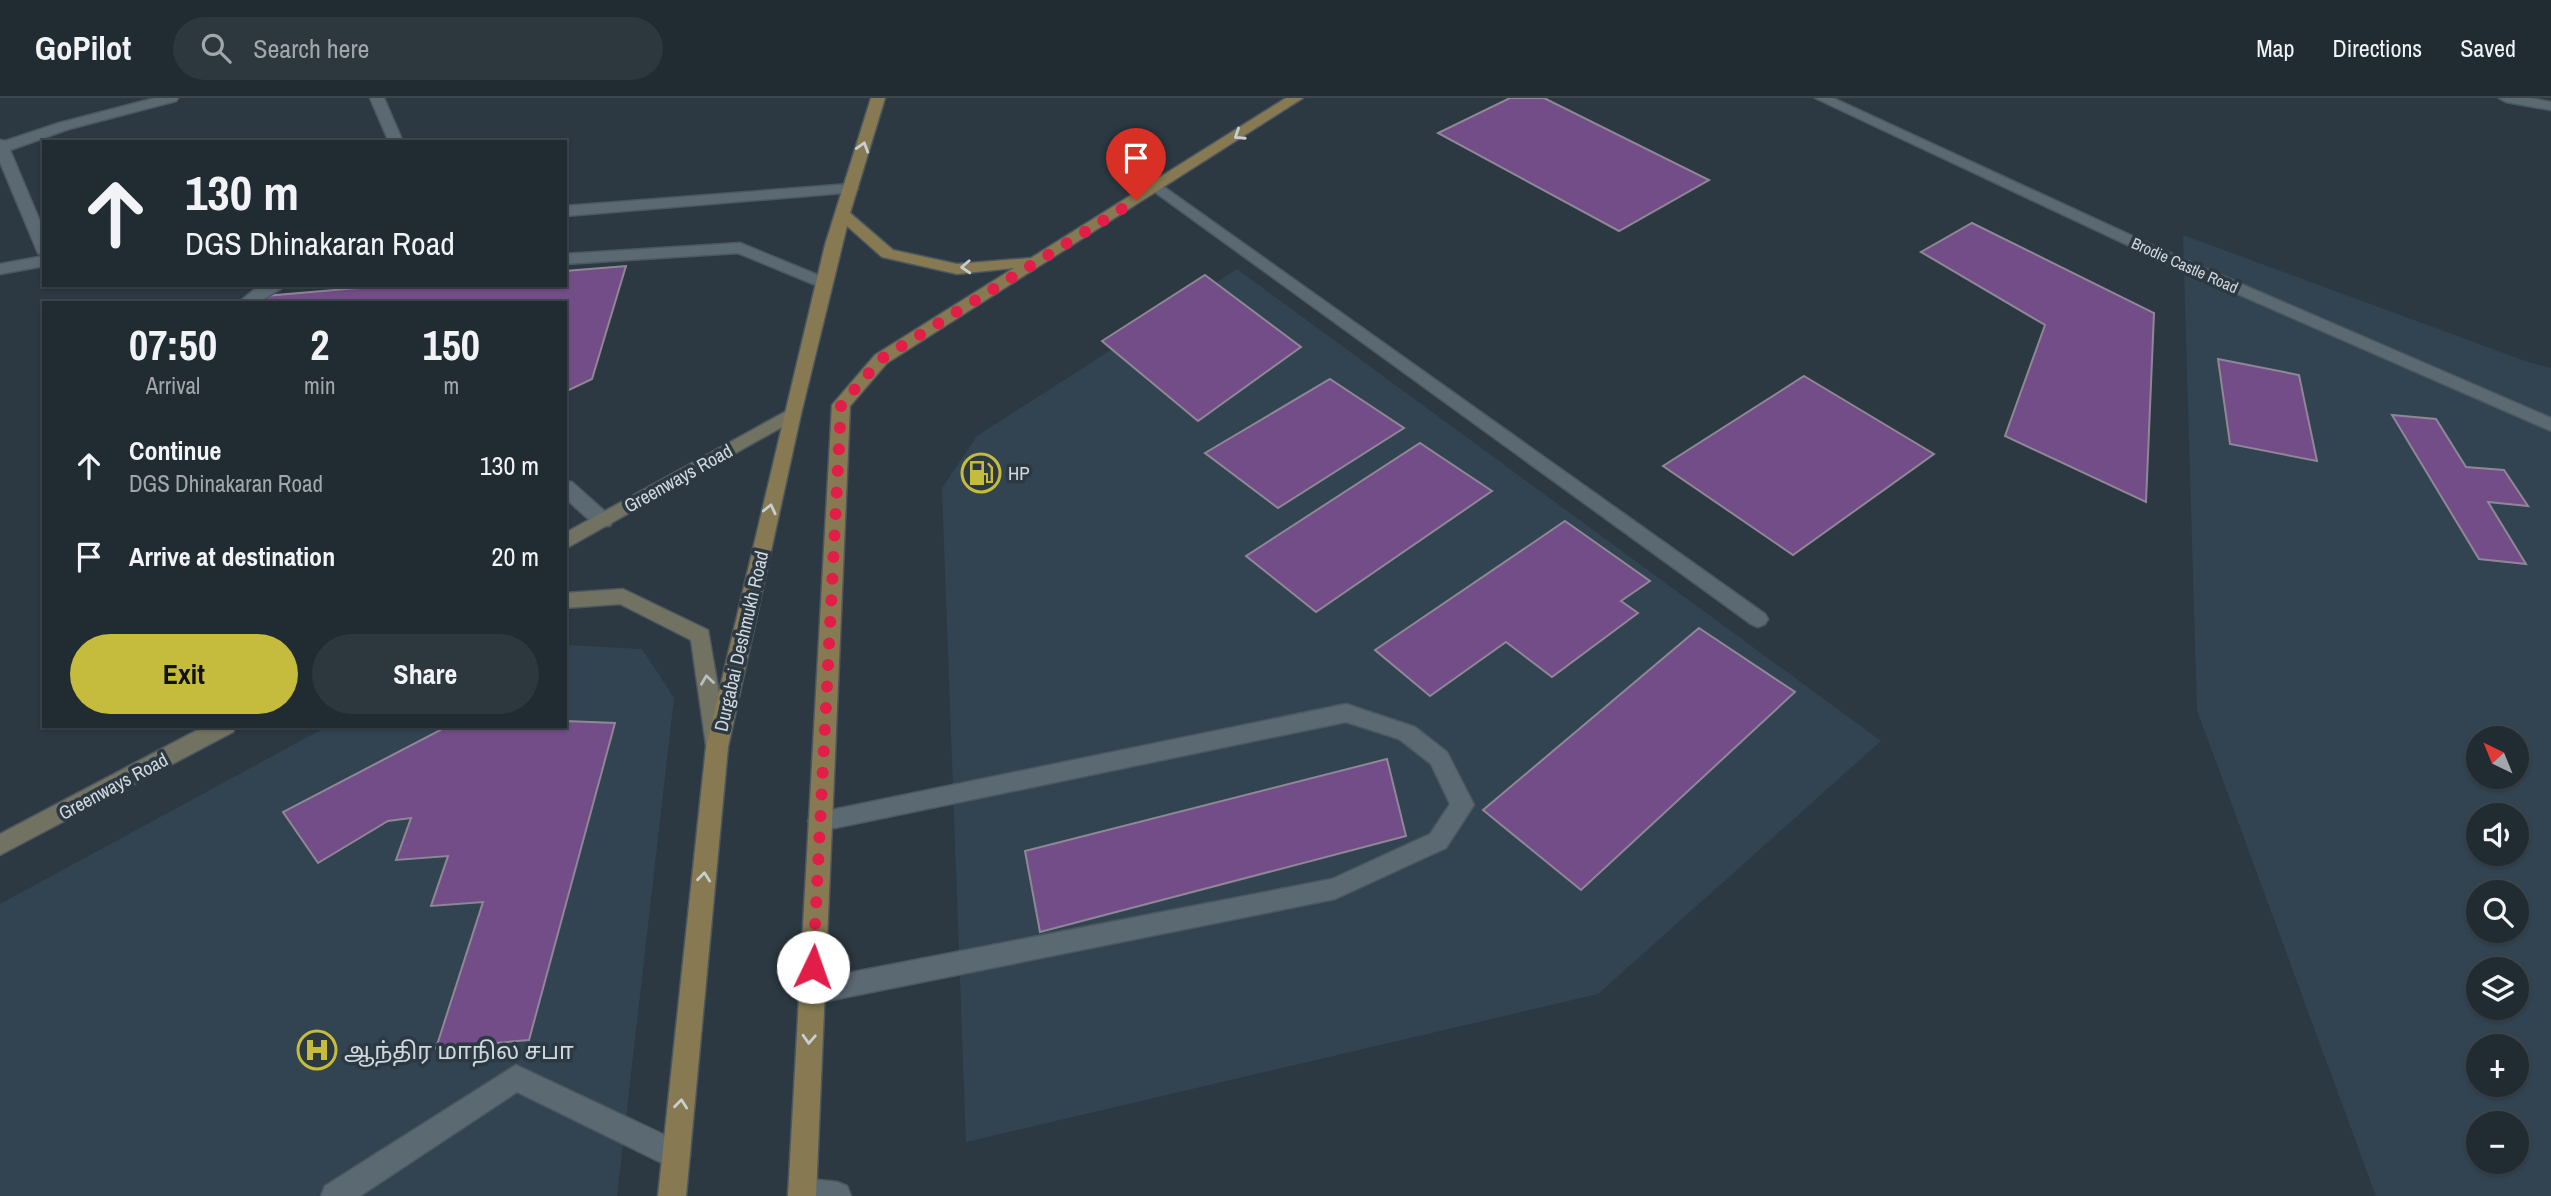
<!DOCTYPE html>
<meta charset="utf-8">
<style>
body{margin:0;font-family:"Archivo Narrow","Noto Sans Tamil",sans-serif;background:#2d373e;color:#f1f3f6;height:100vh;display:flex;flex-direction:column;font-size:26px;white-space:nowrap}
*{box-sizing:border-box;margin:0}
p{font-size:23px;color:#a2a7ac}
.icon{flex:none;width:38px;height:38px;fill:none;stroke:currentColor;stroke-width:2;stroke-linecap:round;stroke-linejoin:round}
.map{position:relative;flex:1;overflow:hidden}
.sheet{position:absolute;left:42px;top:203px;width:525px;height:427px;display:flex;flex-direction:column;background:#212b32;border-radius:0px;box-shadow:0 2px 5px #0004,0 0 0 2px #3e474d}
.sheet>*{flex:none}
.hud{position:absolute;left:42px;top:42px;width:525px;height:147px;border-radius:0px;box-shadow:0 2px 5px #0004,0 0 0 2px #3e474d;background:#212b32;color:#f1f3f6;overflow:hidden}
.needle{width:46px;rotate:317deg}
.controls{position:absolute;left:2466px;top:628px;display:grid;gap:14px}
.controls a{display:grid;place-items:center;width:63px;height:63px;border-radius:50%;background:#212b32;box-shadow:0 2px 5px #0004,0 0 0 2px #3e474d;font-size:35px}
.pin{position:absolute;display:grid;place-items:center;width:60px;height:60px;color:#fff;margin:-72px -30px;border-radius:50% 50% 50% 0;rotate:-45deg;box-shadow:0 0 7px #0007}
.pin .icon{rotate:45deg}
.me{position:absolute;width:77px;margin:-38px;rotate:3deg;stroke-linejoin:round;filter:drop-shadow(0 0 5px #0008)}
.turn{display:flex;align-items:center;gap:24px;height:147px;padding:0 28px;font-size:32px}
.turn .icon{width:91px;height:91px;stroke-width:2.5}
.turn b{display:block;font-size:49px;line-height:60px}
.eta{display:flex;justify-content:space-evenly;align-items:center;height:119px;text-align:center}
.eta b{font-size:42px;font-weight:700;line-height:49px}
.primary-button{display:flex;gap:14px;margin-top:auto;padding:14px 28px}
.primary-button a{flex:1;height:80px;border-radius:42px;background:#c5bc3d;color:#111;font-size:28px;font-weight:700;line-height:80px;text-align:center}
.primary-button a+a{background:#2d373e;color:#f1f3f6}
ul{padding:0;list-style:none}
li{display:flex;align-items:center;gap:21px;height:91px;padding:0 28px}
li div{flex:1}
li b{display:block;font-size:26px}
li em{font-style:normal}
header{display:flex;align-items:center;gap:42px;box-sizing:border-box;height:98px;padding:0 35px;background:#212b32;border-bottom:2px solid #3e474d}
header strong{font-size:33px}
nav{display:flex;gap:38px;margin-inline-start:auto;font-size:24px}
.search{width:490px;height:63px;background:#2d373e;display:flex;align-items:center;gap:18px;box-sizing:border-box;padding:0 24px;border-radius:38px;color:#a2a7ac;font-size:26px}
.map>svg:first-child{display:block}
.built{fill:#324452;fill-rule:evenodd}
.building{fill:#724d87;stroke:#908796;stroke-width:2}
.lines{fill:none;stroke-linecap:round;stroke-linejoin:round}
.lane-casing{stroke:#4c575f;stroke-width:3}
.street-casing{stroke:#4c575f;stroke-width:3}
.secondary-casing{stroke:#4c575f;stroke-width:3}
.primary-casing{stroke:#4c575f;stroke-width:3}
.lane{fill:#5b6973;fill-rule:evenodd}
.street{fill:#5b6973;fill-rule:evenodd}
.secondary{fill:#717262;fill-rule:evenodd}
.primary{fill:#877a52;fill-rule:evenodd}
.oneway{stroke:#c9cfd0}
.oneway2{stroke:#b8bebf}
.route{stroke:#e11d48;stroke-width:12;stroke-dasharray:0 21.6}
.labels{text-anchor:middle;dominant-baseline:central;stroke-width:7;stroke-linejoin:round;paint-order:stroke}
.far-street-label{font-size:16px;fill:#d0d8de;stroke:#2c3942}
.poi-label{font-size:19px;fill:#d0d8de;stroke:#2c3942;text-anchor:start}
.street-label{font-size:19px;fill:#d0d8de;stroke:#2c3942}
.near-poi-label{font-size:23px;fill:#d0d8de;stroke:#2c3942;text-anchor:start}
</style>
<header>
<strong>GoPilot</strong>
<div class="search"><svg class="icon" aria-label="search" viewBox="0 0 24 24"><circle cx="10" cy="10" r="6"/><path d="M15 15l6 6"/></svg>Search here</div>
<nav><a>Map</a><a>Directions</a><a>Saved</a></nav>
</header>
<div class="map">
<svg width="2551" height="1098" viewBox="0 0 2551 1098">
<rect width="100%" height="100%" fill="#2c3942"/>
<g class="built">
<path d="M2183 137 2528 264 2551 270V1098H2376L2197 612ZM2478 640H2516V679H2478ZM2478 718H2516V756H2478ZM2478 794H2516V833H2478ZM2478 872H2516V910H2478ZM2478 948H2516V987H2478ZM2478 1026H2516V1064H2478Z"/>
<polygon points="1237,171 1881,643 1598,896 966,1044 942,390 977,338"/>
<polygon points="565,547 642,551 674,600 617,1098 0,1098 0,806 328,628 565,628"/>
</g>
<g class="building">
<polygon points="1510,0 1544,0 1709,82 1619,133 1438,35"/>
<polygon points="1972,125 2154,215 2146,404 2005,338 2045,227 1921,154"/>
<polygon points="626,168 592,281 565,294 565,205 261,205 265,198 392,187 565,187 565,173"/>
<polygon points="1205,177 1301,249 1198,323 1102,243"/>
<polygon points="2218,261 2299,277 2317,363 2230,346"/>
<polygon points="1804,278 1934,356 1793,457 1663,368"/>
<polygon points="1330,281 1404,330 1278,410 1205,355"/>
<polygon points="2392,317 2436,321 2466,369 2504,372 2528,408 2488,404 2526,466 2479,461"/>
<polygon points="1420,345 1492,393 1316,514 1246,458"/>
<polygon points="1565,423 1650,483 1621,503 1638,515 1552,579 1506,544 1430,598 1375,552"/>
<polygon points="1699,530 1795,594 1581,792 1483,712"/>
<polygon points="565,623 615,625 529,942 436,950 483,804 431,808 448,758 396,762 411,720 388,723 318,765 283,714 448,628 565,628"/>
<polygon points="1387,661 1406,738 1040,834 1025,753"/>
</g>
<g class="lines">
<defs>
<g id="lane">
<polygon points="1815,0 1833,0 2165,153 2551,320 2551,333 2153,159"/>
<polygon points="802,1080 837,1084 847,1088 851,1098 790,1098 788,1094 792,1084"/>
</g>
<g id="street">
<polygon points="155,0 178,0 176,3 69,31 10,52 44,133 44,157 38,155 0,64 0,42 5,43 59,25"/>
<polygon points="370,0 384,0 403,44 389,44"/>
<polygon points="2499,0 2530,0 2551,4 2551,12 2506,4"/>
<polygon points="1157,84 1765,516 1768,521 1765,526 1758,529 1751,526 1152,92 1149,89 1152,86"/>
<polygon points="850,86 858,91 855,94 565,118 565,108"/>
<polygon points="740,145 830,182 832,185 824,190 818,188 738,155 565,166 565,156"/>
<polygon points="44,158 44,168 0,176 0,166"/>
<polygon points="260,187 287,187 257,205 238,205"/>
<polygon points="565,383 572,384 610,418 613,423 610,428 596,428 565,400"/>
<polygon points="1346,606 1415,629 1447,654 1474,707 1446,750 1335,801 812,906 803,902 799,894 803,886 812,882 1332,781 1430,736 1450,706 1431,666 1399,641 1346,624 820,733 812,730 808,723 812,716"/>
<polygon points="516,967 686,1047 690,1057 686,1067 676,1071 666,1067 517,994 360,1098 321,1098 325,1088"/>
</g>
<g id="secondary">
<polygon points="792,310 798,312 801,316 798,320 565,451 565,435"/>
<polygon points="623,491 708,532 728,647 725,653 717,656 709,653 706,647 691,542 620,506 565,510 565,495"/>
<polygon points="205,628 236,628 233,634 0,757 0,736"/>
</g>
<polygon id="primary" points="871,0 885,0 850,115 893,152 957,166 1031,160 1286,0 1303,0 887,265 850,308 816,1098 788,1098 832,307 875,257 1014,170 957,176 882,159 847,128 801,316 728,649 686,1098 658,1098 706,649 825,147"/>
</defs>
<use href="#lane" class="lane-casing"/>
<use href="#street" class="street-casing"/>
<use href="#secondary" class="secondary-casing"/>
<use href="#primary" class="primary-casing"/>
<use href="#lane" class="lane"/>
<use href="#street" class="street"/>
<use href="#secondary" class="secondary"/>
<use href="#primary" class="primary"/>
</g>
<defs><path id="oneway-chevron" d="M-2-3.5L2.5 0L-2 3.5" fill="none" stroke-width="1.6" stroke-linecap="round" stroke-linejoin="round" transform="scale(1.75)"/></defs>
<g class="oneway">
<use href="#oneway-chevron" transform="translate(1239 37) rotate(147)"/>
<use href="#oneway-chevron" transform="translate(863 49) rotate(-73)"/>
<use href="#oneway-chevron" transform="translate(966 169) rotate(177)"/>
<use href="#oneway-chevron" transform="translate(770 411) rotate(-77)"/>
<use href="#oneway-chevron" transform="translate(704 779) rotate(-84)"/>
<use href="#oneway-chevron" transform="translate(809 941) rotate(93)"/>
<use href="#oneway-chevron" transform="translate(681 1006) rotate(-84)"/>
</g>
<use class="oneway2" href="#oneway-chevron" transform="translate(707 582) rotate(-98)"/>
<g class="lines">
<polyline class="route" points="813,869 841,307 881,261 1136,102"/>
</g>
<defs>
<symbol id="fuel-ring" viewBox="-11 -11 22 22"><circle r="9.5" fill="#2c3942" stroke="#c5bc3d" stroke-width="1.5"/><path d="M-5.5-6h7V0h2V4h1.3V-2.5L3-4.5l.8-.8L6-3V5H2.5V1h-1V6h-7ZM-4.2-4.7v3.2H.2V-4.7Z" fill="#c5bc3d"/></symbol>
<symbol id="hospital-ring" viewBox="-11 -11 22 22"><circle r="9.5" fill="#2c3942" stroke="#c5bc3d" stroke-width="1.5"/><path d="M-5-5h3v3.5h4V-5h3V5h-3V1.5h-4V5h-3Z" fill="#c5bc3d"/></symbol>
</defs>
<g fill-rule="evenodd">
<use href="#fuel-ring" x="959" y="353" width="44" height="44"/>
<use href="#hospital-ring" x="295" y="930" width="44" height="44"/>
</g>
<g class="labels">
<g class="far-street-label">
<text transform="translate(2185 167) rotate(24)">Brodie Castle Road</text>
</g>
<g class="poi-label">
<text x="1008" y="375">HP</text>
</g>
<g class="street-label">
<text transform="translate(678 380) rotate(-29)">Greenways Road</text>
<text transform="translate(741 543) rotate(-77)">Durgabai Deshmukh Road</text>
<text transform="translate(113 688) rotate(-28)">Greenways Road</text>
</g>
<g class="near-poi-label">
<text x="344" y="952">ஆந்திர மாநில சபா</text>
</g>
</g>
</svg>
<div class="controls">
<a><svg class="needle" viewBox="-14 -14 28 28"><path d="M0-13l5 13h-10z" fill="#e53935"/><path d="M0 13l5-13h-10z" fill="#a2a7ac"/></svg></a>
<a><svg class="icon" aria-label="sound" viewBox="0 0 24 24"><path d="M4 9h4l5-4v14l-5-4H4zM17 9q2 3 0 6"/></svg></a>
<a><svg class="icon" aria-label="search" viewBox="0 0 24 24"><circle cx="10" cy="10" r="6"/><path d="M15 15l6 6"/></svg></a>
<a><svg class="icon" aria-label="layers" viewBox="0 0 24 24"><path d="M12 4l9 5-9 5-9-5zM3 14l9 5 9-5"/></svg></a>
<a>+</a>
<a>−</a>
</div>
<div class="pin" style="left:1136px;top:102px;background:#d93025"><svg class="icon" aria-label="arrive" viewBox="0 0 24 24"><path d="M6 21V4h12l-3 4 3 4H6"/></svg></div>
<svg class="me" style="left:813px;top:869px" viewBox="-20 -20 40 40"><circle r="19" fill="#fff"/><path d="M0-13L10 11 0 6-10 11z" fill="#e11d48"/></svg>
<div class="hud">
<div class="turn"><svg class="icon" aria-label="ahead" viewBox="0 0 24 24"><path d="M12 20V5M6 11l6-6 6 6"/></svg><div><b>130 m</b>DGS Dhinakaran Road</div></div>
</div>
<section class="sheet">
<div class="eta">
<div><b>07:50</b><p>Arrival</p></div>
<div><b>2</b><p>min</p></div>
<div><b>150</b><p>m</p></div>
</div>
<ul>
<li><svg class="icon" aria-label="ahead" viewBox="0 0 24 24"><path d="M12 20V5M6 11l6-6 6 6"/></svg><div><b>Continue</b><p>DGS Dhinakaran Road</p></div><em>130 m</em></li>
<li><svg class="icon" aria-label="arrive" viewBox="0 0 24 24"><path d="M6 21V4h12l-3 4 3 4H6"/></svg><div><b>Arrive at destination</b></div><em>20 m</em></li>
</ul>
<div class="primary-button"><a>Exit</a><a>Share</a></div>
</section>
</div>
